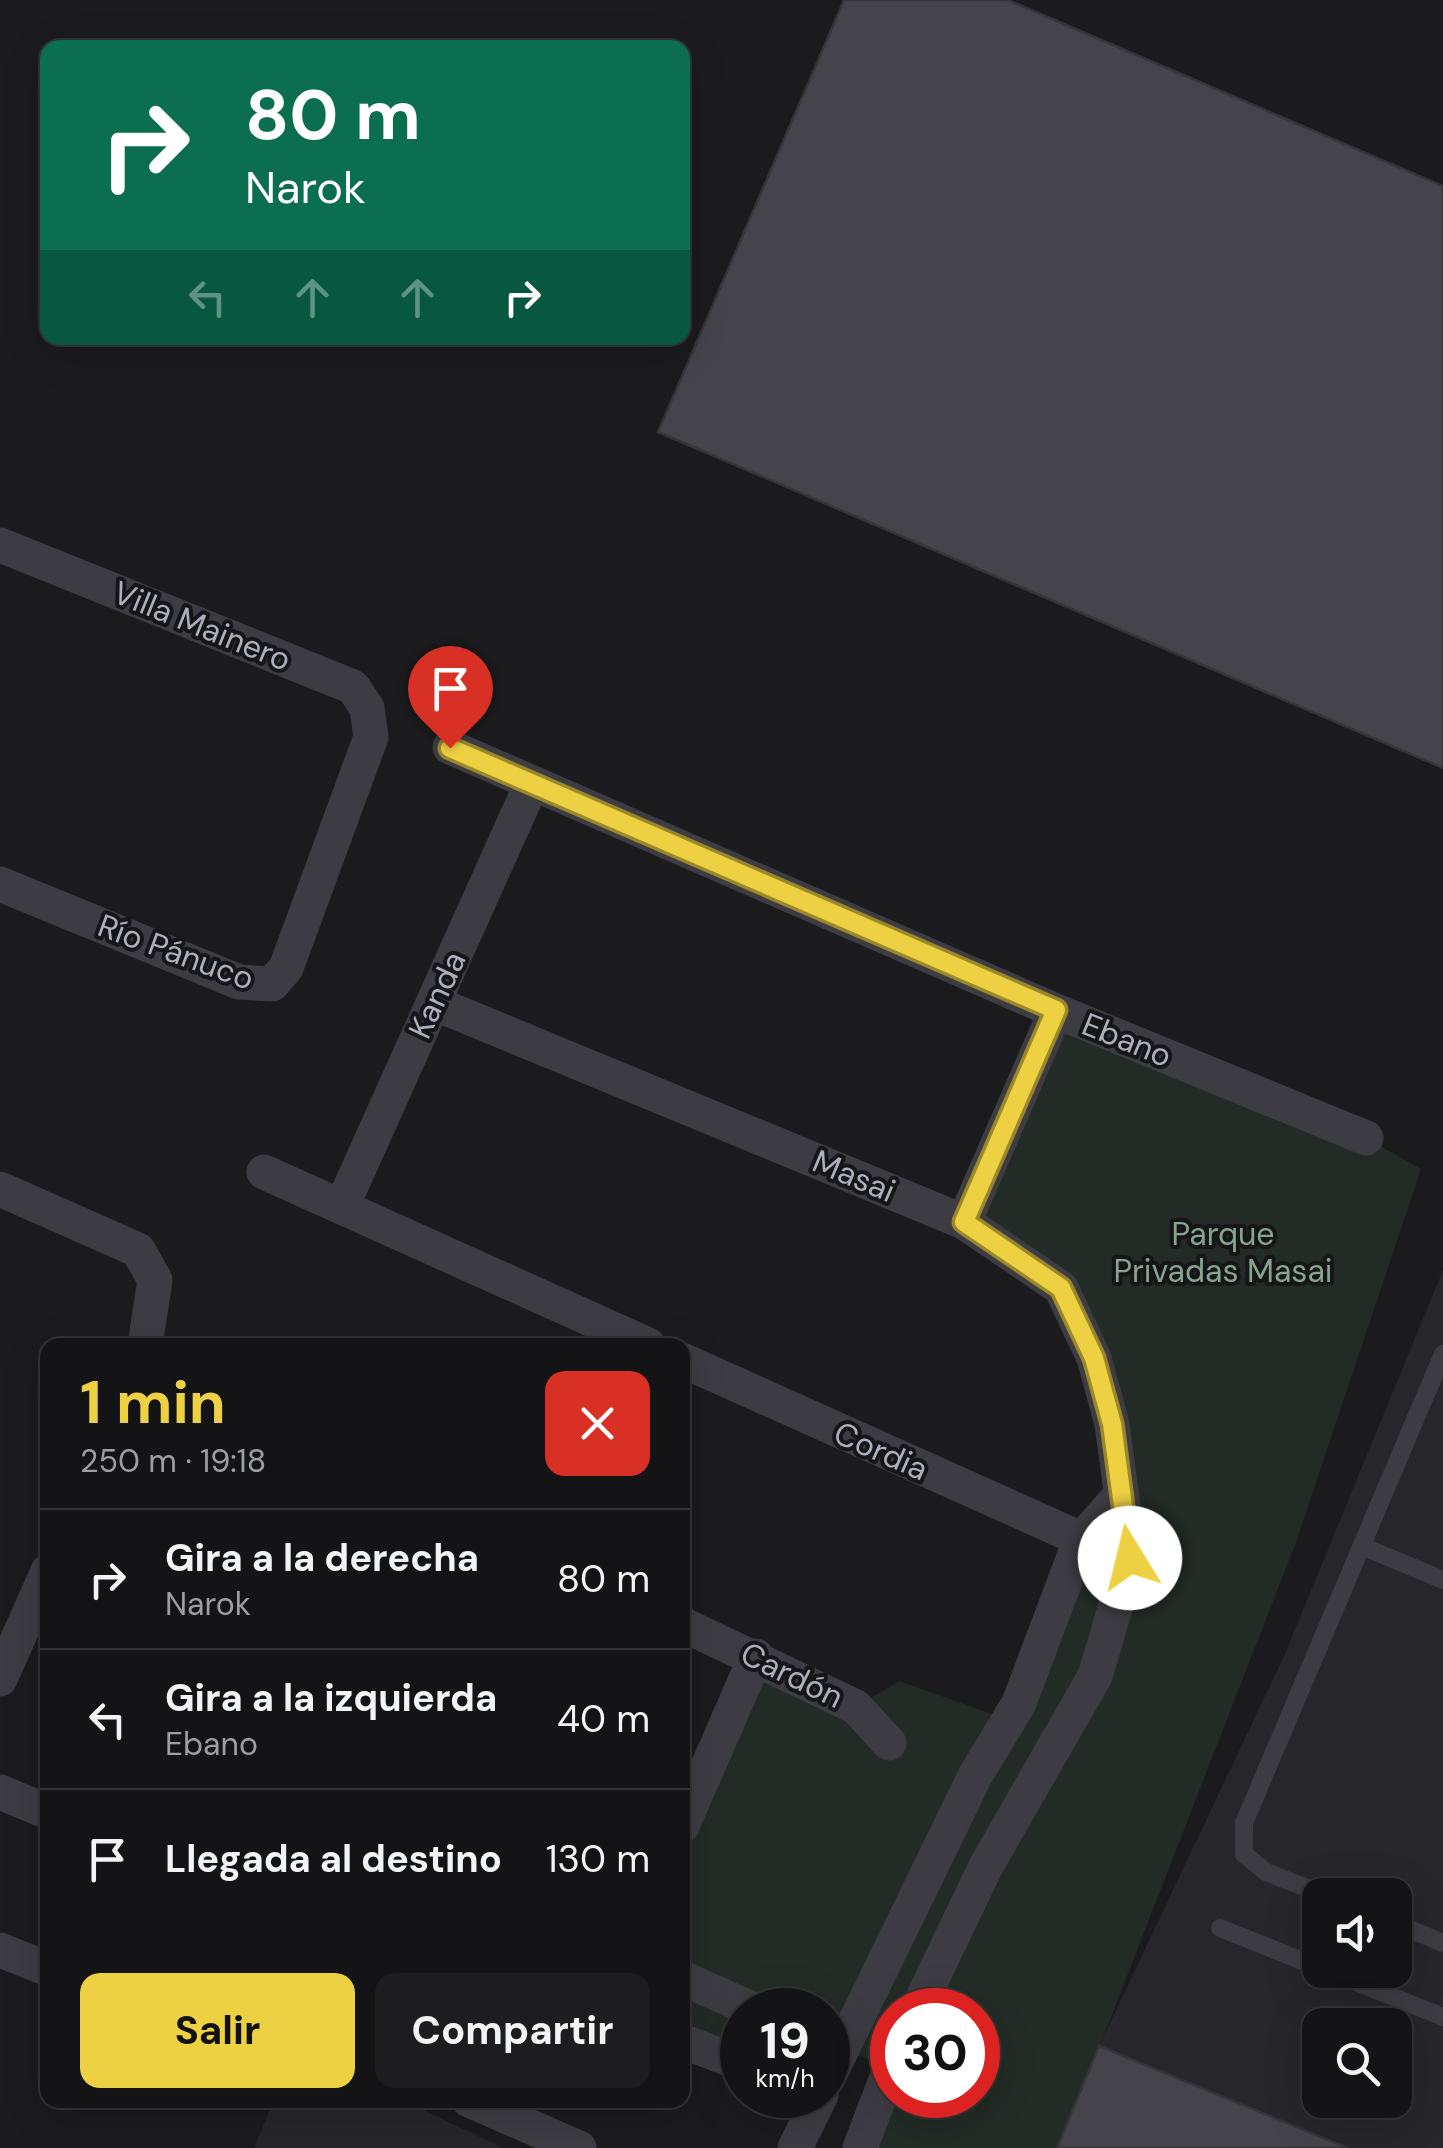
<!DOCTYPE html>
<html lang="es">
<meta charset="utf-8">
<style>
body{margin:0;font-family:"DM Sans",sans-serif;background:#1d1d1f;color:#f1f3f6;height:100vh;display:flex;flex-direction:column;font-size:38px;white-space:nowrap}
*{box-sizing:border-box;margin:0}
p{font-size:32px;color:#9d9ea1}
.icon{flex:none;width:55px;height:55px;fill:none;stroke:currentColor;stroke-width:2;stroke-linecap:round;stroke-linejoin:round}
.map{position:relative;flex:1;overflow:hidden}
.details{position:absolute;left:40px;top:1338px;width:650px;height:770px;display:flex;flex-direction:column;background:#141416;border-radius:20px;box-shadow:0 10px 40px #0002,0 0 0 2px #333335}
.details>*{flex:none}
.guide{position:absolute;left:40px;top:40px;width:650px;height:305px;border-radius:20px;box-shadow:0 10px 40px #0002,0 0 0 2px #333335;background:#0b6e4f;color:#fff;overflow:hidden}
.controls{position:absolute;left:1302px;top:1878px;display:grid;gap:20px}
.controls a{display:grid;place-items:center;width:110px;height:110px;border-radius:20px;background:#141416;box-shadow:0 10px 40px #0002,0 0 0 2px #333335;font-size:50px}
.speed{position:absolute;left:720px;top:1988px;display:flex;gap:20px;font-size:50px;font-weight:700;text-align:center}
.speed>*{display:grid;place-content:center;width:130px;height:130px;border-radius:50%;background:#141416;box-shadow:0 10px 40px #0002,0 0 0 2px #333335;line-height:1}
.speed small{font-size:25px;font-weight:400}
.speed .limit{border:15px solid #d22;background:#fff;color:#111}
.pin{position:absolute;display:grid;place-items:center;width:85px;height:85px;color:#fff;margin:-102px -42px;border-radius:50% 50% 50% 0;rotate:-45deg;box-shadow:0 0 10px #0007}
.pin .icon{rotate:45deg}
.me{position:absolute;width:110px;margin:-55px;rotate:351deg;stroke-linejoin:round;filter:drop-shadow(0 0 8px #0008)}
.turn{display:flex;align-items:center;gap:35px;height:210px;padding:0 40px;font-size:45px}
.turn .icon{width:130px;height:130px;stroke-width:2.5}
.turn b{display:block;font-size:70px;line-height:85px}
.lanes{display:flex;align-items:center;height:95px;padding:0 40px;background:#0003;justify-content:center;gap:50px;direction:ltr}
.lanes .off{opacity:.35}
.round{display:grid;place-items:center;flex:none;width:105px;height:105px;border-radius:20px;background:#1d1d1f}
.head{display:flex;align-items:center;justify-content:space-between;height:170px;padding:0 40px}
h1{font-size:60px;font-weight:700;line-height:75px;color:#edd142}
.button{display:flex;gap:20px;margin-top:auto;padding:20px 40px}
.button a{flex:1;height:115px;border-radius:20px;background:#edd142;color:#111;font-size:40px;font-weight:700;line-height:115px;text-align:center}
.button a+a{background:#1d1d1f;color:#f1f3f6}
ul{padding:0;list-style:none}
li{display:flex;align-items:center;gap:30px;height:140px;padding:0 40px;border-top:2px solid #333335}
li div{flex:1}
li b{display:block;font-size:38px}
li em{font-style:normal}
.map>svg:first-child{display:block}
.built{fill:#27262a;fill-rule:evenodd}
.green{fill:#222b25;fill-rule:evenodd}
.building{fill:#45444a;stroke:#353539;stroke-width:2.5}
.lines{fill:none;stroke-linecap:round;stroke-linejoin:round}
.lane{stroke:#3c3c42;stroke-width:18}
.street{stroke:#3c3c42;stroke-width:35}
.route-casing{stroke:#9a882b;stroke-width:25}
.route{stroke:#edd142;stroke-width:18}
.labels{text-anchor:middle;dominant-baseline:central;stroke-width:8;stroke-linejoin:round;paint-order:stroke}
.street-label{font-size:32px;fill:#adafbc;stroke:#161518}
.park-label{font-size:32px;fill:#85a68d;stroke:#161518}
</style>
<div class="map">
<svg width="1443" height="2148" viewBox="0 0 1443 2148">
<rect width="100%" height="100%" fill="#1b1a1d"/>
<g class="built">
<path d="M1443 1270V2148H1059L1099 2046 1284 1656ZM1320 1895H1395V1970H1320ZM1320 2025H1395V2100H1320Z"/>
<polygon points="274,2100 402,2100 503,2148 254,2148"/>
</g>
<path class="green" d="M1056 1011 1366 1138 1421 1169 1295 1545 1060 2148H860L890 2068 840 2048 828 2078V2010H742V2064L683 2041V1826L756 1656 856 1707 899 1681 1009 1720 1120 1496 1061 1288 964 1222ZM892 2010H978V2095H892Z"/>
<g class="building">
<polygon points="844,0 1008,0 1443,186 1443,768 658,432"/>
<polygon points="1099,2046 1348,2148 1057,2148"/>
</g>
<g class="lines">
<g class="lane">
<polyline points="1364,1547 1443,1580"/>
<polyline points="1325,1895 1266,1872 1244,1854 1244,1823 1443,1354"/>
<polyline points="1395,1923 1443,1943"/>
<polyline points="1220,1928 1320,1968"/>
<polyline points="1326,1970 1443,2017"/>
</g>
<g class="street">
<polyline points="0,545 353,687 367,708 371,737 286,968 272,984 239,982 0,884"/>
<polyline points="450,747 1056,1011 1366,1138"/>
<polyline points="434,1003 964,1222 1061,1288 1094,1358 1112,1424 1130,1558 1095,1676 986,1866 917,2010"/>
<polyline points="264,1172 648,1345"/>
<polyline points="0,1189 138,1250 155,1280 145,1345"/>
<polyline points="342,1206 532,783"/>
<polyline points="964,1222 1056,1011"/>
<polyline points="682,1360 1101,1548"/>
<polyline points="682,1624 856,1707 889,1743"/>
<polyline points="0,1679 48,1571"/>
<polyline points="0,1792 48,1812"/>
<polyline points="682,1826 756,1656"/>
<polyline points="0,1950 48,1969"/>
<polyline points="682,1978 754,2010"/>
<polyline points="682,2041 742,2064"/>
<polyline points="828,2078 975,1776 1019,1703 1080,1541 1120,1496"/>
<polyline points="469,2100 579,2148"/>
<polyline points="795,2148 821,2095"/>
<polyline points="860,2148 892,2064"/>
</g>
</g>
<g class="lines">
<defs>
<polyline id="route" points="450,748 1056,1010 964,1222 1061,1288 1094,1358 1112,1424 1130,1558"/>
</defs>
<use href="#route" class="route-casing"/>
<use href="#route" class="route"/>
</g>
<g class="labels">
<g class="street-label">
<text transform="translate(202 626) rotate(22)">Villa Mainero</text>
<text transform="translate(176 952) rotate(20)">Río Pánuco</text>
<text transform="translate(437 995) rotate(-65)">Kanda</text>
<text transform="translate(1127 1040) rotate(22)">Ebano</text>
<text transform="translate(854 1176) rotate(23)">Masai</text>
<text transform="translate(881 1451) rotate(24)">Cordia</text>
<text transform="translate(792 1675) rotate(26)">Cardón</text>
</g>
<g class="park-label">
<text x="1223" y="1234">Parque<tspan x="1223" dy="37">Privadas Masai</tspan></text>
</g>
</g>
</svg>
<div class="controls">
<a><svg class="icon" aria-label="sound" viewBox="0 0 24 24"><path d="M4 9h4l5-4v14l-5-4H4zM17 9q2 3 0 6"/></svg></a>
<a><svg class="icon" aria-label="search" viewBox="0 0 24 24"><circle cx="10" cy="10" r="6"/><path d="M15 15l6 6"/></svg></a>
</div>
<div class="speed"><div>19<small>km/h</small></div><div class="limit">30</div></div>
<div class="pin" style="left:450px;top:748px;background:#d93025"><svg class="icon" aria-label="arrive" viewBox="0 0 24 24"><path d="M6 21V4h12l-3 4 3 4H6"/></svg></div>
<svg class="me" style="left:1130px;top:1558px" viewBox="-20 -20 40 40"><circle r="19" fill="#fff"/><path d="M0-13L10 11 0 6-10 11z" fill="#edd142"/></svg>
<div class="guide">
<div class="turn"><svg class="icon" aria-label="right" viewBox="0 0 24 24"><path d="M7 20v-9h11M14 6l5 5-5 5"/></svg><div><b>80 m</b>Narok</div></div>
<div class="lanes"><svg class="icon off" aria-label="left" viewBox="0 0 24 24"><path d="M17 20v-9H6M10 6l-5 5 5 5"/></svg><svg class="icon off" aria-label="ahead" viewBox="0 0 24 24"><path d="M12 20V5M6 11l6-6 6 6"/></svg><svg class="icon off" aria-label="ahead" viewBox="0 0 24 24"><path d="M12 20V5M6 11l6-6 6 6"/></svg><svg class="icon" aria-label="right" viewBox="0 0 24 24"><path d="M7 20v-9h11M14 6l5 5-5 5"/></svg></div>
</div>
<section class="details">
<div class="head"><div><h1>1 min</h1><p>250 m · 19:18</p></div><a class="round" style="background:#d93025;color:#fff"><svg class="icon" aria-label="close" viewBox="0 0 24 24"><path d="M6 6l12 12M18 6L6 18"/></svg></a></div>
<ul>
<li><svg class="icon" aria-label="right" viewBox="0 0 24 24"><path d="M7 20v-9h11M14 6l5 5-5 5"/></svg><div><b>Gira a la derecha</b><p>Narok</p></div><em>80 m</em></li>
<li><svg class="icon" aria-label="left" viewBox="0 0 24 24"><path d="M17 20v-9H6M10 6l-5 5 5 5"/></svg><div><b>Gira a la izquierda</b><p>Ebano</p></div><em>40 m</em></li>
<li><svg class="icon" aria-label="arrive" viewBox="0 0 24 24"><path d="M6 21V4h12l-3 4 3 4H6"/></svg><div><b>Llegada al destino</b></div><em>130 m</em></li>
</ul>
<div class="button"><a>Salir</a><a>Compartir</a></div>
</section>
</div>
